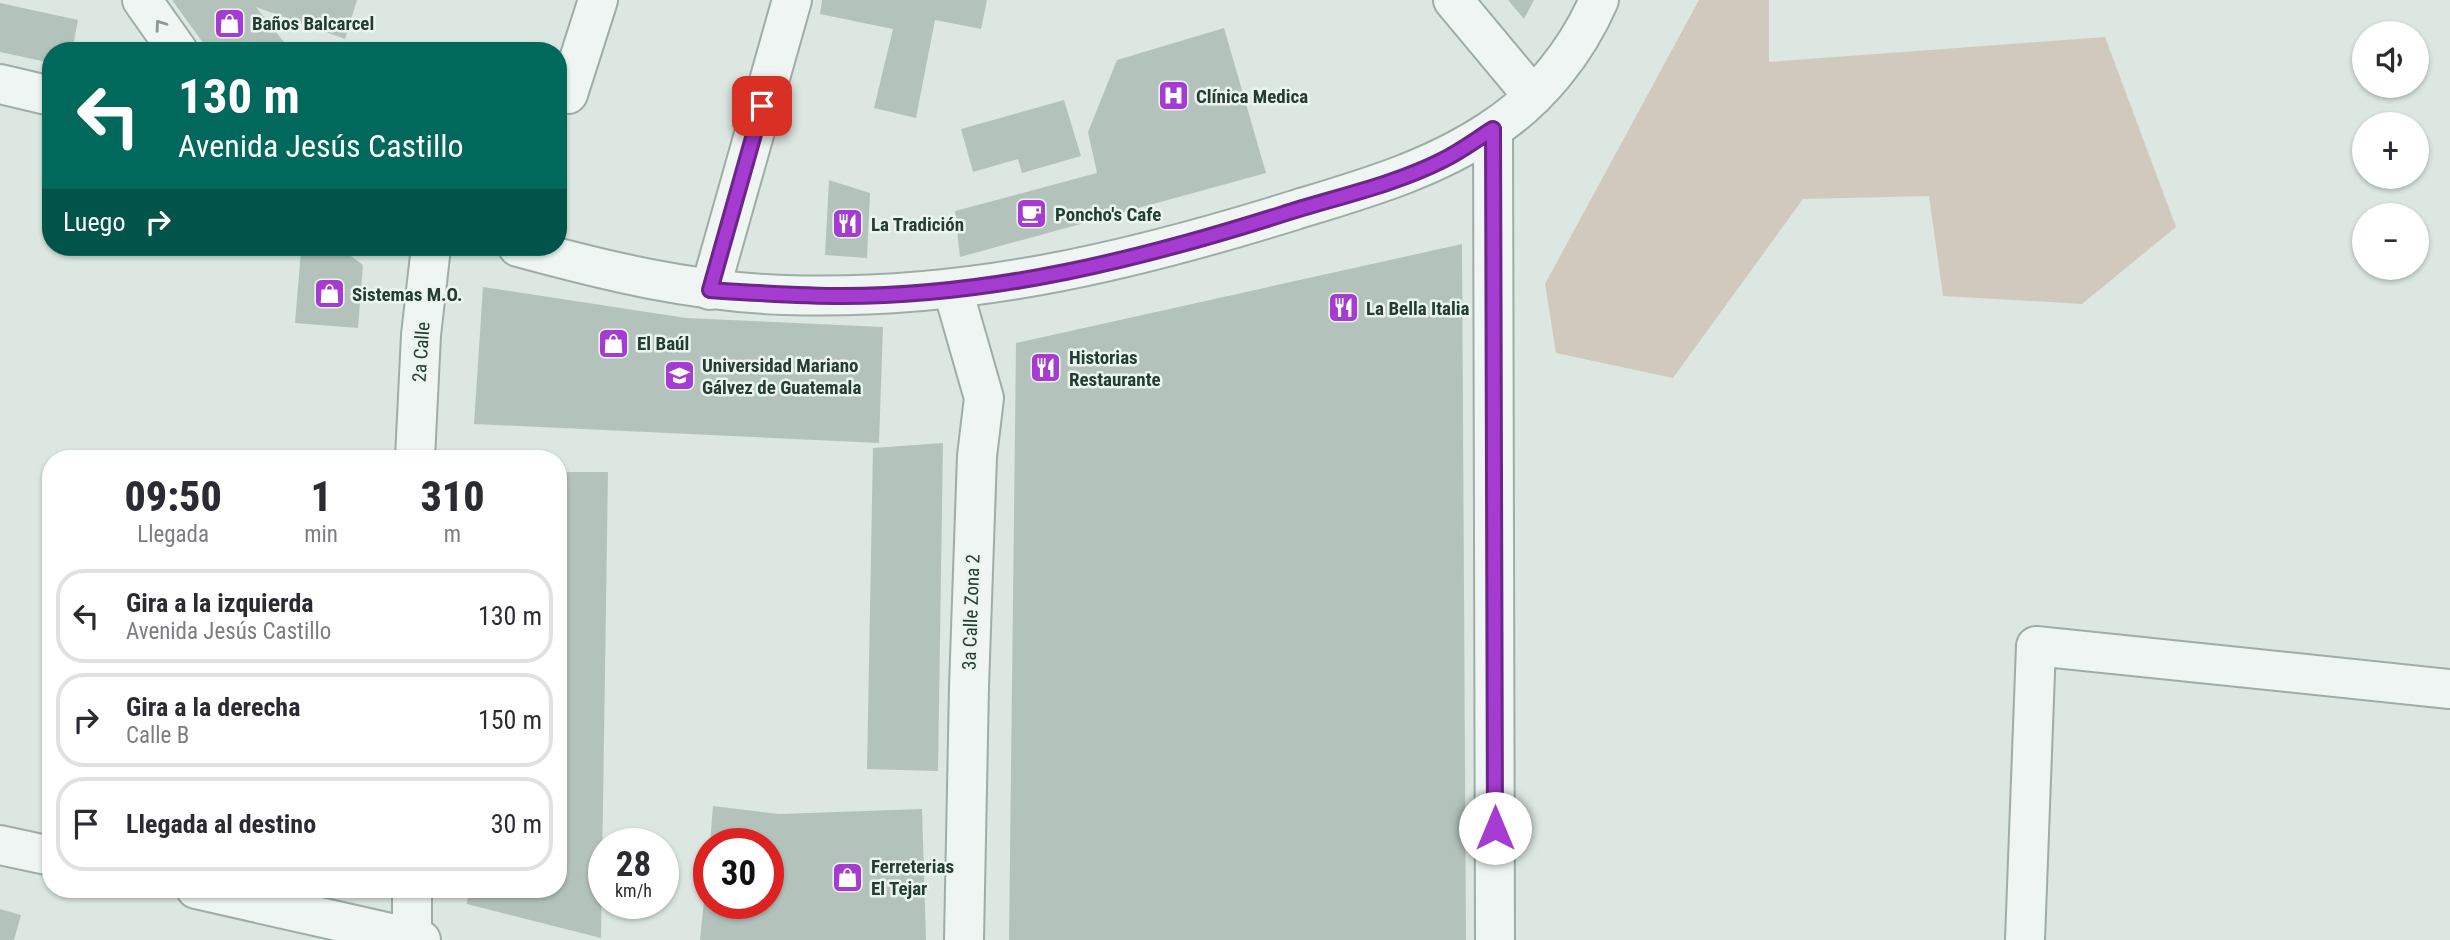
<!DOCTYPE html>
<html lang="es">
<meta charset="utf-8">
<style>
body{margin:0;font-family:"Roboto Condensed",sans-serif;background:#f7f7f7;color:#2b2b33;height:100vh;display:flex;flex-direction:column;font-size:26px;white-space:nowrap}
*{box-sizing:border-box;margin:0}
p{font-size:23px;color:#7c7c81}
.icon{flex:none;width:38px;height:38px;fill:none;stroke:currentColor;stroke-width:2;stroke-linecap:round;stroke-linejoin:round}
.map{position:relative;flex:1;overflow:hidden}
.panel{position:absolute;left:42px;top:450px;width:525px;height:448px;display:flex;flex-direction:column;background:#fff;border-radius:28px;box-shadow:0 2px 5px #0004}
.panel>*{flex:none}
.guide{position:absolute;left:42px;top:42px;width:525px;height:214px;border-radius:28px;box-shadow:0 2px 5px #0004;background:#00695c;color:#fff;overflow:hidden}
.tools{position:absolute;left:2352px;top:21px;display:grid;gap:14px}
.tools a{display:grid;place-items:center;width:77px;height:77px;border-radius:50%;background:#fff;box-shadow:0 2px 5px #0004;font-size:35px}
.speed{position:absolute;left:588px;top:828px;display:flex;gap:14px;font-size:35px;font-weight:700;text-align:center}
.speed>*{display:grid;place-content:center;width:91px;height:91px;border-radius:50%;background:#fff;box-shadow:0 2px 5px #0004;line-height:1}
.speed small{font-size:18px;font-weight:400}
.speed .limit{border:10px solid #d22;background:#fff;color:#111}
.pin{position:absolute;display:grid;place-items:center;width:60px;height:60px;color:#fff;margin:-30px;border-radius:14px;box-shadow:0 4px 10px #0006}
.me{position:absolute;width:77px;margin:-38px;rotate:0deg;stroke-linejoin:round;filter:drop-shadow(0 0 5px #0008)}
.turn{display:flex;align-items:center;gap:24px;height:147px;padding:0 21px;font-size:32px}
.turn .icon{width:91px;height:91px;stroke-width:2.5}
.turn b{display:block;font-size:49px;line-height:60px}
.then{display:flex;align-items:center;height:66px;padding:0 21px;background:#0003;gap:14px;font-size:26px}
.eta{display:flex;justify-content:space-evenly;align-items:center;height:119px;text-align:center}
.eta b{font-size:42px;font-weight:800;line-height:49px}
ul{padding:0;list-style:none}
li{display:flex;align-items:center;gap:21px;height:94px;margin:0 14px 10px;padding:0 7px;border:4px solid #e1e1e2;border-radius:28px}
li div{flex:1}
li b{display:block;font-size:26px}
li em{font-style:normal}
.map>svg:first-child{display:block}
.green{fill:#d1c9bd}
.building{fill:#b3c3bb}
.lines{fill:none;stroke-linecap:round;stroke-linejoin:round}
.street-casing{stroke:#9eada5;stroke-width:42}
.street{stroke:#eef5f2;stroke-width:38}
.oneway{stroke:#8a9992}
.route-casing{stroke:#6b2688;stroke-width:18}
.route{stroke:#a53bd1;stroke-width:12}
.labels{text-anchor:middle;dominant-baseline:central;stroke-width:5;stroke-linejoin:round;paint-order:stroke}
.poi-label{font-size:19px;font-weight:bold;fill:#253d31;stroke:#ebf4ef;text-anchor:start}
.street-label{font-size:19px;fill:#253d31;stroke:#ebf4ef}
</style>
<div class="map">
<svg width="2450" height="940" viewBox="0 0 2450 940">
<rect width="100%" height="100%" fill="#dce7e1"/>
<polygon class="green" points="1699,0 1769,0 1769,62 2105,37 2176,227 2082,304 1943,296 1929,196 1803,199 1673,378 1556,353 1545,284"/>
<g class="building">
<polygon points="172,0 357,0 345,39 256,7 291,51 209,51"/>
<polygon points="822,0 987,0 981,29 935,20 916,118 874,108 893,29 820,14"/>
<polygon points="1508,0 1534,0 1524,19"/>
<polygon points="0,3 78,20 72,51 51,51 51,63 0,52"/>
<polygon points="1224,28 1266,173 960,257 955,211 1097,173 1088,132 1117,60"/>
<polygon points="1064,100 1081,156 1022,173 1018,159 973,172 961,129"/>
<polygon points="829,180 870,193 867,258 825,255"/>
<polygon points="1462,244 1466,940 1009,940 1016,343"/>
<polygon points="301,251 348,254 363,265 358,328 295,323"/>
<polygon points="483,287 686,318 883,327 879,443 474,424"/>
<polygon points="943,443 938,771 867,769 873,448"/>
<polygon points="558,472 608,472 601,938 467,904 468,889 558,889"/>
<polygon points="713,806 779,814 922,809 926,940 700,940 707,871 709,903 768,903 768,844 710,844"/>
<polygon points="0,909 21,915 14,940 0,940"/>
</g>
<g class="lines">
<defs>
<g id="street">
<polyline points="142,0 178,51"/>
<polyline points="1453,0 1533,96"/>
<polyline points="0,84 51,96"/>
<polyline points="568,94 598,0"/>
<polyline points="1493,129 1495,940"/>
<path d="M518 247C606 271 692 292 785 295 964 301 1125 263 1295 210 1364 189 1431 170 1491 130 1538 100 1577 51 1599 0"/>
<polyline points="710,290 792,0"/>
<polyline points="953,290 984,398 977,456 969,687 964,940"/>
<polyline points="415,458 421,335 431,247"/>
<polyline points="0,845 51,856"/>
<polyline points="196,889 421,940"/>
<polyline points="412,940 412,889"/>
<polyline points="2025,940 2036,646 2450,689"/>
</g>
</defs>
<use href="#street" class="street-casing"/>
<use href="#street" class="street"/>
</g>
<defs><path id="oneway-chevron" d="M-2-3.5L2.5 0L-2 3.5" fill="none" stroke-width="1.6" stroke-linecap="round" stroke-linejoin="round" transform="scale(1.75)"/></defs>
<use class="oneway" href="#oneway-chevron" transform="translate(160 25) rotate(-126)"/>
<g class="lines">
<defs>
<path id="route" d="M762 106 710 290C755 293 799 296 843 296 993 296 1141 259 1283 214 1336 197 1394 185 1443 160 1461 151 1477 139 1493 129L1495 828"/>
</defs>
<use href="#route" class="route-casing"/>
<use href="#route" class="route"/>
</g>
<defs>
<symbol id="shop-square" viewBox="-11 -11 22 22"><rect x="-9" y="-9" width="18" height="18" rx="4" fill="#a53bd1" stroke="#ebf4ef"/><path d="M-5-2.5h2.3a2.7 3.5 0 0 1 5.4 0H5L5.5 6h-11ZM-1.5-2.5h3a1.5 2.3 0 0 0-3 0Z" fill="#fff"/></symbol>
<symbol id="hospital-square" viewBox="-11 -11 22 22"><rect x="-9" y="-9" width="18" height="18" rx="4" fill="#a53bd1" stroke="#ebf4ef"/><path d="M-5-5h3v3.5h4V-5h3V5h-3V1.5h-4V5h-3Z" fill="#fff"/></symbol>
<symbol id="cafe-square" viewBox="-11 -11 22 22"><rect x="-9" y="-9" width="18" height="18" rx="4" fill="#a53bd1" stroke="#ebf4ef"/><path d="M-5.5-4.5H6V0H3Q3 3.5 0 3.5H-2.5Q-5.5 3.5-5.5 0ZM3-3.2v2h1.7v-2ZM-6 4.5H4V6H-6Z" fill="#fff"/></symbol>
<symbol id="restaurant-square" viewBox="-11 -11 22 22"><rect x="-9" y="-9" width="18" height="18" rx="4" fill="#a53bd1" stroke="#ebf4ef"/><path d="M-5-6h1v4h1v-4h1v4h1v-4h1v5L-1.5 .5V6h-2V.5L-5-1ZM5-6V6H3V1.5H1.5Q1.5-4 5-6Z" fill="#fff"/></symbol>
<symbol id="university-square" viewBox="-11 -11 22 22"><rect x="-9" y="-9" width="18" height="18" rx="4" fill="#a53bd1" stroke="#ebf4ef"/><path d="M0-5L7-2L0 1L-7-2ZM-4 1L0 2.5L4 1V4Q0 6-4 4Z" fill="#fff"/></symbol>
</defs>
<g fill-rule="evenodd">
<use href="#shop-square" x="212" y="6" width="35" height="35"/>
<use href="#hospital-square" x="1156" y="78" width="35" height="35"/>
<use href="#cafe-square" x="1014" y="196" width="35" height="35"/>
<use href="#restaurant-square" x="830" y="206" width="35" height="35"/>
<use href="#shop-square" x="312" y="276" width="35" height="35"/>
<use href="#restaurant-square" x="1326" y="290" width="35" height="35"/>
<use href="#shop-square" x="596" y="326" width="35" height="35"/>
<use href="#restaurant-square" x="1028" y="350" width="35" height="35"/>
<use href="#university-square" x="662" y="358" width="35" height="35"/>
<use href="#shop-square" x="830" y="860" width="35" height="35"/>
</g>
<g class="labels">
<g class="poi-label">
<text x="252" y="23">Baños Balcarcel</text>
<text x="1196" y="96">Clínica Medica</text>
<text x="1055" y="214">Poncho's Cafe</text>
<text x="871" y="224">La Tradición</text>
<text x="352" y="294">Sistemas M.O.</text>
<text x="1366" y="308">La Bella Italia</text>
<text x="637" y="343">El Baúl</text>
<text x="1069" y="357">Historias<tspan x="1069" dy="22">Restaurante</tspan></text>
<text x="702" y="365">Universidad Mariano<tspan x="702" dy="22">Gálvez de Guatemala</tspan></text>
<text x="871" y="866">Ferreterias<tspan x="871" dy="22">El Tejar</tspan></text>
</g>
<g class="street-label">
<text transform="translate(421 352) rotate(-86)">2a Calle</text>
<text transform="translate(971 612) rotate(-88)">3a Calle Zona 2</text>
</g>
</g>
</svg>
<div class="tools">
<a><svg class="icon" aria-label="sound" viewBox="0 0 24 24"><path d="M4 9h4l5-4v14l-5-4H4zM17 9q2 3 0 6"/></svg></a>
<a>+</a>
<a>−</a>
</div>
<div class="speed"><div>28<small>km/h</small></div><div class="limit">30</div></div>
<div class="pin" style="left:762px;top:106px;background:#d93025"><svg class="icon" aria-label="arrive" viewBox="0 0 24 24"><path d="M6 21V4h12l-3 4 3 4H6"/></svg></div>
<svg class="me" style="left:1495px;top:828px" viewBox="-20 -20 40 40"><circle r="19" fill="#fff"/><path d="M0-13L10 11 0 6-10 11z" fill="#a53bd1"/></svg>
<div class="guide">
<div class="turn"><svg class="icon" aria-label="left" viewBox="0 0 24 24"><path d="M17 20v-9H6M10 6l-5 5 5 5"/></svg><div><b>130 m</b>Avenida Jesús Castillo</div></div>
<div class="then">Luego<svg class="icon" aria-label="right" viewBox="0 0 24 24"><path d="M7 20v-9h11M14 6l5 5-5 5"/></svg></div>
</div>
<section class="panel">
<div class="eta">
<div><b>09:50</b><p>Llegada</p></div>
<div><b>1</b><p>min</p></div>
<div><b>310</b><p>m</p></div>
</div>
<ul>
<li><svg class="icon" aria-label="left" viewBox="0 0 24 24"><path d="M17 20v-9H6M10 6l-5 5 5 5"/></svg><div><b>Gira a la izquierda</b><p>Avenida Jesús Castillo</p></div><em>130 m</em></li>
<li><svg class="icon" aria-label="right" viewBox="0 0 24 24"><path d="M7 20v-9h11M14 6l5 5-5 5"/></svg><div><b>Gira a la derecha</b><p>Calle B</p></div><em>150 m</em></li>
<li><svg class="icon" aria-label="arrive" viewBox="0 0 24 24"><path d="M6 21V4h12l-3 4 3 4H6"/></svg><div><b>Llegada al destino</b></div><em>30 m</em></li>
</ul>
</section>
</div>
